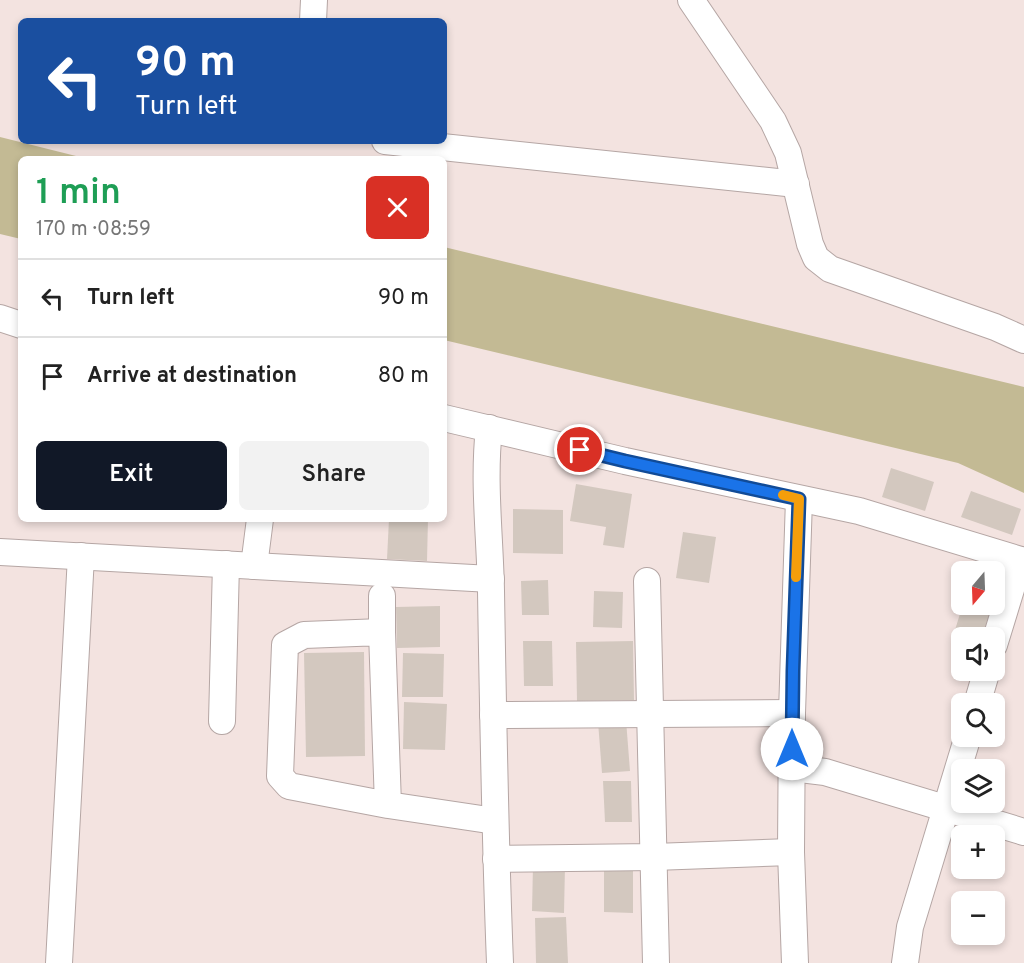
<!DOCTYPE html>
<meta charset="utf-8">
<style>
body{margin:0;font-family:Overpass,sans-serif;background:#f2f2f2;color:#222;height:100vh;display:flex;flex-direction:column;font-size:22px;white-space:nowrap}
*{box-sizing:border-box;margin:0}
p{font-size:20px;color:#767676}
.icon{flex:none;width:33px;height:33px;fill:none;stroke:currentColor;stroke-width:2;stroke-linecap:round;stroke-linejoin:round}
.map{position:relative;flex:1;overflow:hidden}
.panel{position:absolute;left:18px;top:156px;width:429px;height:366px;display:flex;flex-direction:column;background:#fff;border-radius:9px;box-shadow:0 3px 9px #0003}
.panel>*{flex:none}
.guide{position:absolute;left:18px;top:18px;width:429px;height:126px;border-radius:9px;box-shadow:0 3px 9px #0003;background:#1a4fa0;color:#fff;overflow:hidden}
.needle{width:39px;rotate:199deg}
.buttons{position:absolute;left:951px;top:561px;display:grid;gap:12px}
.buttons a{display:grid;place-items:center;width:54px;height:54px;border-radius:9px;background:#fff;box-shadow:0 3px 9px #0003;font-size:30px}
.pin{position:absolute;display:grid;place-items:center;width:51px;height:51px;color:#fff;margin:-26px;border:3px solid #fff;border-radius:50%;box-shadow:0 2px 6px #0007}
.me{position:absolute;width:66px;margin:-33px;rotate:0deg;stroke-linejoin:round;filter:drop-shadow(0 0 4px #0008)}
.turn{display:flex;align-items:center;gap:21px;height:126px;padding:0 18px;font-size:27px}
.turn .icon{width:78px;height:78px;stroke-width:2.5}
.turn b{display:block;font-size:42px;line-height:51px}
.round{display:grid;place-items:center;flex:none;width:63px;height:63px;border-radius:9px;background:#f2f2f2}
.head{display:flex;align-items:center;justify-content:space-between;height:102px;padding:0 18px}
h1{font-size:36px;font-weight:600;line-height:45px;color:#1e9e55}
.action{display:flex;gap:12px;margin-top:auto;padding:12px 18px}
.action a{flex:1;height:69px;border-radius:9px;background:#111827;color:#fff;font-size:24px;font-weight:600;line-height:69px;text-align:center}
.action a+a{background:#f2f2f2;color:#222}
ul{padding:0;list-style:none}
li{display:flex;align-items:center;gap:18px;height:78px;padding:0 18px;border-top:2px solid #e0e0e0}
li div{flex:1}
li b{display:block;font-size:22px}
li em{font-style:normal}
.map>svg:first-child{display:block}
.green{fill:#c3ba94}
.building{fill:#d3c8bf}
.lines{fill:none;stroke-linecap:round;stroke-linejoin:round}
.minor-casing{stroke:#b5a6a4;stroke-width:28}
.minor{stroke:#fff;stroke-width:26}
.route-casing{stroke:#114b97;stroke-width:15}
.route{stroke:#1a73e8;stroke-width:10}
.slow{stroke:#f59e0b;stroke-width:10}
</style>
<div class="map">
<svg width="1024" height="963" viewBox="0 0 1024 963">
<rect width="100%" height="100%" fill="#f3e3e0"/>
<g class="green">
<polygon points="0,137 88,159 21,159 21,239 0,234"/>
<polygon points="444,247 1024,387 1024,493 958,463 444,340"/>
</g>
<g class="building">
<polygon points="891,468 934,482 925,511 882,497"/>
<polygon points="576,484 632,494 624,548 603,545 606,527 570,521"/>
<polygon points="971,491 1021,509 1012,535 961,517"/>
<polygon points="513,509 563,510 563,554 513,553"/>
<polygon points="389,519 428,519 427,561 387,559"/>
<polygon points="683,532 716,537 709,583 676,578"/>
<polygon points="991,565 1011,572 1006,585 994,580 994,572 988,572"/>
<polygon points="548,580 549,615 522,615 521,581"/>
<polygon points="594,591 623,592 622,628 593,627"/>
<polygon points="963,604 987,604 994,607 993,638 984,634 983,638 962,638 962,647 951,643"/>
<polygon points="440,606 440,647 397,648 396,607"/>
<polygon points="523,641 552,641 553,686 524,686"/>
<polygon points="633,641 634,700 577,701 576,642"/>
<polygon points="364,652 365,756 306,757 304,653"/>
<polygon points="403,653 444,654 443,697 402,697"/>
<polygon points="404,702 447,704 445,750 403,749"/>
<polygon points="626,720 630,771 602,773 598,722"/>
<polygon points="603,781 631,781 632,822 605,822"/>
<polygon points="604,864 633,864 633,913 604,912"/>
<polygon points="533,865 565,866 564,913 532,911"/>
<polygon points="566,917 568,963 536,963 535,918"/>
</g>
<g class="lines">
<defs>
<g id="minor">
<polyline points="691,0 773,121 788,153 810,244 816,258 830,269 995,327 1024,340"/>
<polyline points="313,21 314,0"/>
<polyline points="385,141 796,184"/>
<polyline points="0,318 21,325"/>
<polyline points="444,418 625,461 859,511 1024,561"/>
<path d="M489 428C483 482 490 537 491 591 493 715 495 839 500 963"/>
<polyline points="0,552 491,579"/>
<polyline points="254,566 260,519"/>
<polyline points="647,581 656,963"/>
<polyline points="382,632 382,596"/>
<polyline points="994,645 1020,560"/>
<polyline points="977,704 987,670"/>
<polyline points="493,715 792,713"/>
<polyline points="222,721 226,564"/>
<polyline points="792,768 825,772 1024,832"/>
<polyline points="388,805 382,632 304,635 285,645 280,776 289,786 388,805 495,821"/>
<polyline points="496,859 654,857 791,852"/>
<polyline points="59,963 81,556"/>
<polyline points="795,963 791,852 792,713 799,499"/>
<polyline points="905,963 910,927 968,736"/>
</g>
</defs>
<use href="#minor" class="minor-casing"/>
<use href="#minor" class="minor"/>
</g>
<g class="lines">
<defs>
<polyline id="route" points="580,450 625,461 799,499 793,671 792,749"/>
</defs>
<use href="#route" class="route-casing"/>
<use href="#route" class="route"/>
<polyline class="slow" points="783,495 799,499 796,577"/>
</g>
</svg>
<div class="buttons">
<a><svg class="needle" viewBox="-14 -14 28 28"><path d="M0-13l5 13h-10z" fill="#e53935"/><path d="M0 13l5-13h-10z" fill="#767676"/></svg></a>
<a><svg class="icon" aria-label="sound" viewBox="0 0 24 24"><path d="M4 9h4l5-4v14l-5-4H4zM17 9q2 3 0 6"/></svg></a>
<a><svg class="icon" aria-label="search" viewBox="0 0 24 24"><circle cx="10" cy="10" r="6"/><path d="M15 15l6 6"/></svg></a>
<a><svg class="icon" aria-label="layers" viewBox="0 0 24 24"><path d="M12 4l9 5-9 5-9-5zM3 14l9 5 9-5"/></svg></a>
<a>+</a>
<a>−</a>
</div>
<div class="pin" style="left:580px;top:450px;background:#d93025"><svg class="icon" aria-label="arrive" viewBox="0 0 24 24"><path d="M6 21V4h12l-3 4 3 4H6"/></svg></div>
<svg class="me" style="left:792px;top:749px" viewBox="-20 -20 40 40"><circle r="19" fill="#fff"/><path d="M0-13L10 11 0 6-10 11z" fill="#1a73e8"/></svg>
<div class="guide">
<div class="turn"><svg class="icon" aria-label="left" viewBox="0 0 24 24"><path d="M17 20v-9H6M10 6l-5 5 5 5"/></svg><div><b>90 m</b>Turn left</div></div>
</div>
<section class="panel">
<div class="head"><div><h1>1 min</h1><p>170 m · 08:59</p></div><a class="round" style="background:#d93025;color:#fff"><svg class="icon" aria-label="close" viewBox="0 0 24 24"><path d="M6 6l12 12M18 6L6 18"/></svg></a></div>
<ul>
<li><svg class="icon" aria-label="left" viewBox="0 0 24 24"><path d="M17 20v-9H6M10 6l-5 5 5 5"/></svg><div><b>Turn left</b></div><em>90 m</em></li>
<li><svg class="icon" aria-label="arrive" viewBox="0 0 24 24"><path d="M6 21V4h12l-3 4 3 4H6"/></svg><div><b>Arrive at destination</b></div><em>80 m</em></li>
</ul>
<div class="action"><a>Exit</a><a>Share</a></div>
</section>
</div>
